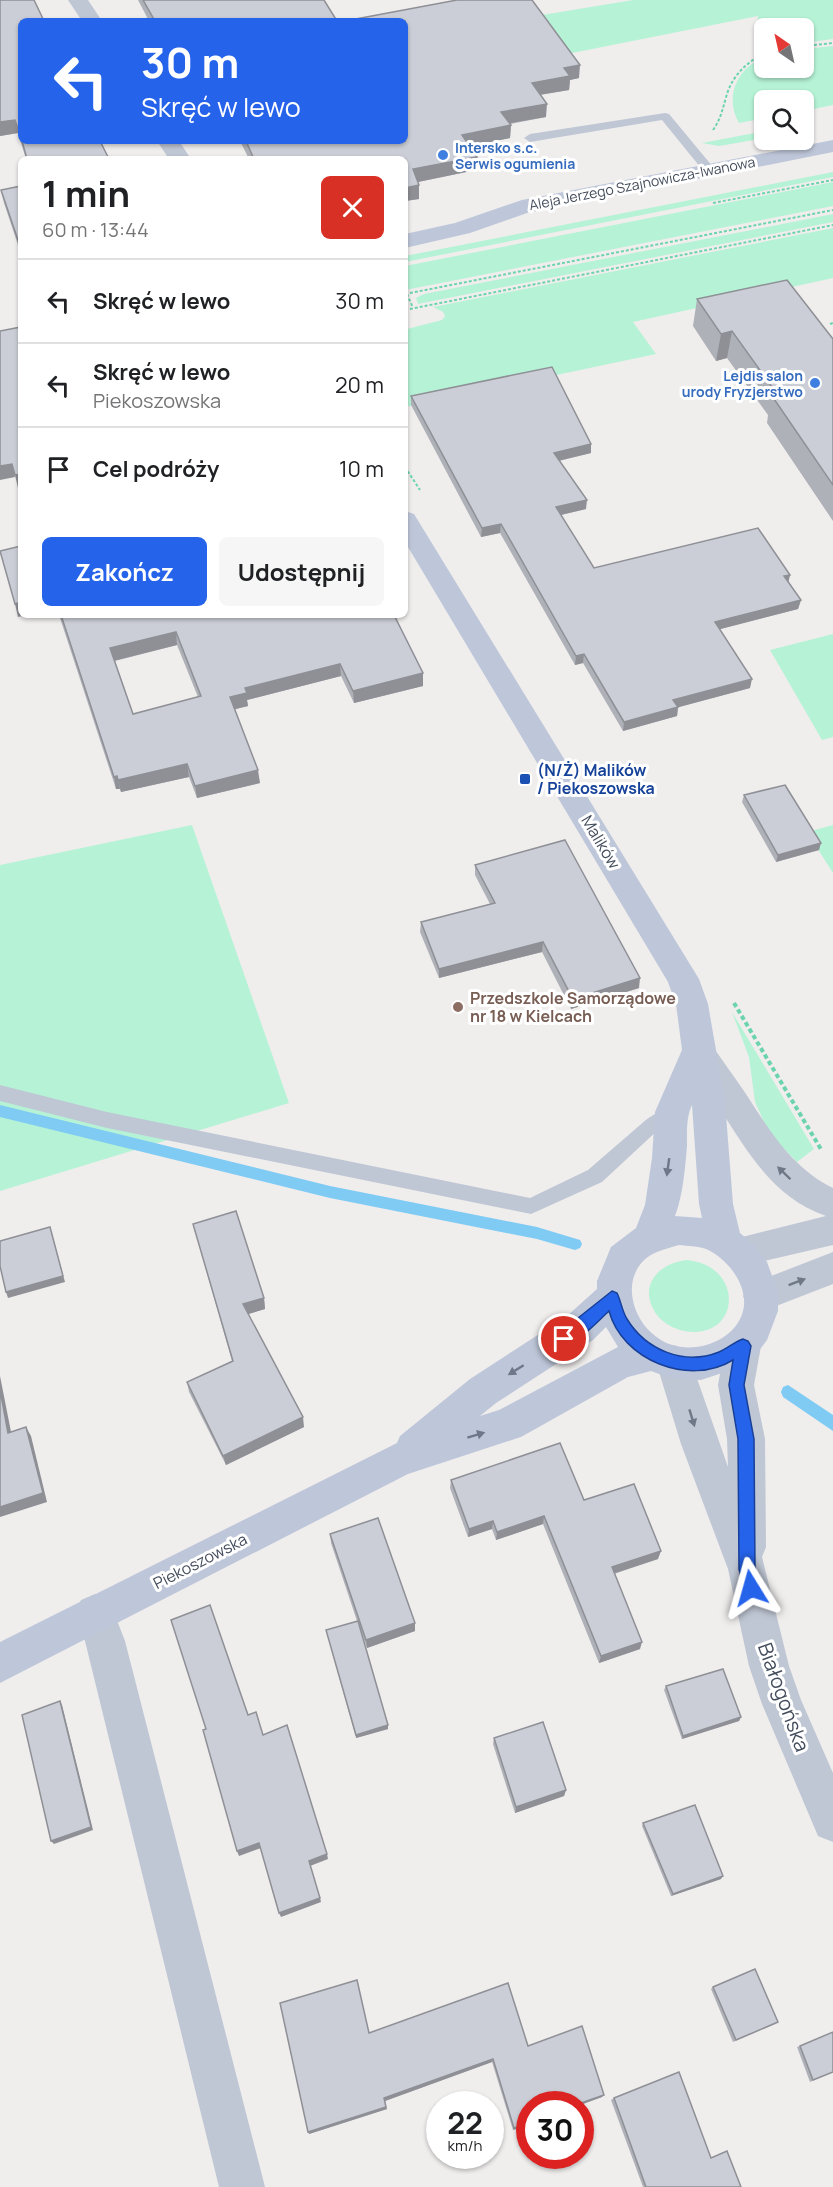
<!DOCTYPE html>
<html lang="pl">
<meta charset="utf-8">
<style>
body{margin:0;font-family:Manrope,sans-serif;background:#f6f6f6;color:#202124;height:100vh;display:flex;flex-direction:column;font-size:22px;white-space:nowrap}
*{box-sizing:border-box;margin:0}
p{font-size:20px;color:#757577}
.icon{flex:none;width:33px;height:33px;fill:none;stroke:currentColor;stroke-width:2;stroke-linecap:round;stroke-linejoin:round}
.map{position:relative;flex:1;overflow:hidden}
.panel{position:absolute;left:18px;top:156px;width:390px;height:462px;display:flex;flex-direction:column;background:#fff;border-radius:9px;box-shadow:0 2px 4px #0004}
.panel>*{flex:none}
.top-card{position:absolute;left:18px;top:18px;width:390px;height:126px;border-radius:9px;box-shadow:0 2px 4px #0004;background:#2563eb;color:#fff;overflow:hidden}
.needle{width:39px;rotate:326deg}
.fabs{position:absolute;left:754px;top:18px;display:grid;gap:12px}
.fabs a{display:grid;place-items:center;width:60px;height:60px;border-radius:9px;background:#fff;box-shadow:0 2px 4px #0004;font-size:30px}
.speed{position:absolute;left:426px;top:2091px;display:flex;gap:12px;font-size:30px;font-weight:700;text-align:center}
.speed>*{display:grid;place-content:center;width:78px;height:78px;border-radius:50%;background:#fff;box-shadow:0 2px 4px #0004;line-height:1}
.speed small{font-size:15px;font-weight:400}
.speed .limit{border:9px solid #d22;background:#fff;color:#111}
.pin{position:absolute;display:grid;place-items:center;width:51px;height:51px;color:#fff;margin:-26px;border:3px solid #fff;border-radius:50%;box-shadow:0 2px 6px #0007}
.me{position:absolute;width:66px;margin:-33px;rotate:352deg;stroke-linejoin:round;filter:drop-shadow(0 0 4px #0008)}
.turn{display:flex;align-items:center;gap:21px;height:126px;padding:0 24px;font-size:27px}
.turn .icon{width:78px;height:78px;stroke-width:2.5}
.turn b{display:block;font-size:42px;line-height:51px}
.round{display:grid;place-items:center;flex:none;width:63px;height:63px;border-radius:9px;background:#f6f6f6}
.head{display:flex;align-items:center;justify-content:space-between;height:102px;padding:0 24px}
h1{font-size:36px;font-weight:700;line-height:45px}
.cta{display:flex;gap:12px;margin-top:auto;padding:12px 24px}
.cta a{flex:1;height:69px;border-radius:9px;background:#2563eb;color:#fff;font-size:24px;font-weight:700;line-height:69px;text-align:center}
.cta a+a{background:#f6f6f6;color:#202124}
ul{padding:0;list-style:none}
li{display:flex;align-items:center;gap:18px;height:84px;padding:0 24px;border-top:2px solid #e0e0e0}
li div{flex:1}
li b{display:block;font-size:22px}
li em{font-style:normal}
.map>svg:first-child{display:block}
.green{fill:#b6f3d6}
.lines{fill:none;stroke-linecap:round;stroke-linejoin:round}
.stream{fill:#7fcbf4;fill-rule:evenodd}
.path-far1{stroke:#6bd4af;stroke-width:2;stroke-dasharray:3 2;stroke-linecap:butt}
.path{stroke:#6bd4af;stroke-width:4;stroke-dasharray:4.5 3;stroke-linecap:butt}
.service{fill:#bfc7d4;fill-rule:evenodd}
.minor{fill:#bfc7d4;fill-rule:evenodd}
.tertiary{fill:#bfc7d4;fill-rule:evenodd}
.secondary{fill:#bec7d9;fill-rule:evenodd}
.wall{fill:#afb1b8;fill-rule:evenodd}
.shaded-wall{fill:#8e9096}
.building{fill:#cbced6;stroke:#8e9096;stroke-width:1.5;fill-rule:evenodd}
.oneway{fill:#6f7888}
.oneway2{fill:#6f7886}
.route{fill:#2563eb;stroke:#184099;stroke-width:1.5}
.shop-dot{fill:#3f7fe0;stroke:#fff;stroke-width:2}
.transit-dot{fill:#1a4fb4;stroke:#fff;stroke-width:2}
.education-dot{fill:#8d6e63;stroke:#fff;stroke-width:2}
.labels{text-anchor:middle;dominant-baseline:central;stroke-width:6;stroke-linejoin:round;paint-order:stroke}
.far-shop-label{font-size:14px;font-weight:bold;fill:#366cbe;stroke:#fff;text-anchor:start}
.far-street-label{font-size:14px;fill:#444d5c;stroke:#fff}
.transit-label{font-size:16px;font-weight:bold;fill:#164399;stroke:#fff;text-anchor:start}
.street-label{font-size:16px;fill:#444d5c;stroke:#fff}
.education-label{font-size:16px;font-weight:bold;fill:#785e54;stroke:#fff;text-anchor:start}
.near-street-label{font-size:20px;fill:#444d5c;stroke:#fff}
</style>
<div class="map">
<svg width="833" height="2187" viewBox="0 0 833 2187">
<rect width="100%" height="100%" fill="#f0eded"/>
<g class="green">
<polygon points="633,0 833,0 833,39 804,43 804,28 765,28 765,49 756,52 758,16 512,65 536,16"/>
<path d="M833 46V105L804 111V100H765V118L739 123C724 98 737 66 765 58V68H804V49Z"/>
<polygon points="765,131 765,138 719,146 702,143"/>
<polygon points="833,172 833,177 405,262 405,256"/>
<polygon points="833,182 833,206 405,290 405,266"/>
<polygon points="833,214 833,222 418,304 416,298 424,294"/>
<polygon points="833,228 833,278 633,322 656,354 405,407 405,325 407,329 442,320 445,316 443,312 433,307"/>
<polygon points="833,634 833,737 822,740 770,650"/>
<polygon points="192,825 289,1103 0,1191 0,865"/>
<polygon points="833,825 833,873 807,832"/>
<polygon points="732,1012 814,1149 797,1162 780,1145 765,1124 755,1102 749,1057"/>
<path d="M686 1260C746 1265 741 1341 684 1331 674 1329 663 1323 657 1315 637 1287 657 1264 686 1260Z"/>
</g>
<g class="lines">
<g class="stream">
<polygon points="0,1105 330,1186 537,1227 580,1240 582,1244 580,1248 575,1250 537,1239 330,1198 0,1117"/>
<polygon points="788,1385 833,1415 833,1431 783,1397 781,1392 783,1387"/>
</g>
<g class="path-far1">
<polyline points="804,46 833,43"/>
<path d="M713 130C721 119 723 107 727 94 733 75 747 62 765 53"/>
<polyline points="713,203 833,180"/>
<polyline points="405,294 833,210"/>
<polyline points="407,294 413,308"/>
<polyline points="405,310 833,225"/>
<polyline points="830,324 833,323"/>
<polyline points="405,467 420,490"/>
</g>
<polyline class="path" points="734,1003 822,1151"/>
<g class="service">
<polygon points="665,113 669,114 713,167 713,173 705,173 662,120 530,142 524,138 530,134"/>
<polygon points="0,1085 107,1112 530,1198 588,1170 647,1119 666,1107 672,1104 678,1107 681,1112 678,1117 659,1129 602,1182 531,1214 107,1128 0,1101"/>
</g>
<g class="minor">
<path d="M698 1037 709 1041C721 1059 734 1076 746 1094 770 1131 792 1168 833 1188V1245L738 1267 726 1263 721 1252 726 1241 826 1216C773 1197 749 1154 720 1109 707 1090 692 1071 682 1050L687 1041Z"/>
<polygon points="833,1252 833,1284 761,1312 748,1307 743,1296 748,1285"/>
<polygon points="743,1330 756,1334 761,1346 754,1385 765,1439 766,1547 762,1557 789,1666 801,1700 833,1773 833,1842 818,1836 762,1704 749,1666 728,1569 681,1444 656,1362 661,1350 674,1345 687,1350 728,1467 727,1439 718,1385 725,1346 730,1334"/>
<polygon points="95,1594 109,1600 125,1641 265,2187 219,2187 85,1641 75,1614 81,1600"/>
</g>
<g class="tertiary">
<polygon points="68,0 88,0 102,21 82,21"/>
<polygon points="157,141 179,141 191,159 169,159"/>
</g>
<g class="secondary">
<polygon points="833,140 833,152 527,213 470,233 405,248 405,234 455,223 522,200"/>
<path d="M405 511 414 514 699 979 708 1004 725 1102 733 1204 740 1233 754 1245 767 1262 778 1292V1311L767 1340 755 1356 737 1368 701 1380 670 1378 651 1371 628 1377 521 1437 408 1474 0 1683V1642L397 1443 400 1436 470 1379 567 1316 597 1289V1281L611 1247 636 1228 645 1205 652 1158 655 1112 682 1050 676 1004 668 982 405 542ZM692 1105 699 1204 702 1218 675 1216C683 1195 685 1169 687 1146 687 1133 686 1117 692 1105ZM679 1245C688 1246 698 1246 706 1249 731 1260 755 1294 739 1321 724 1347 682 1356 658 1338 628 1318 619 1268 657 1252 664 1249 672 1247 679 1245ZM606 1327 618 1347 499 1410 480 1416 496 1403 593 1340Z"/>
</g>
</g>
<g class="wall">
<polygon points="0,0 21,21 21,141 100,141 109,159 26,159 18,133 0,136"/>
<polygon points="138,0 324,0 337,21 149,21"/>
<polygon points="405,21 579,78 570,80 569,90 540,95 546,117 510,124 511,125 510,138 470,146 477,157 476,170 418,182 419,185 419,199 405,201 405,159 249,159 240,141 405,141"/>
<polygon points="21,186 21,254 4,203 1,190"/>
<polygon points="697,299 833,339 833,521 767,423 768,415 727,358 716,361 693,326"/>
<polygon points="411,396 591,444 591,453 559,461 586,509 561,515 594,568 790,575 788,581 801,600 798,609 720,629 750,688 678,707 677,716 623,731 583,663 575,665 500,533 481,537 411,405"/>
<path d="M59 615H394L423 673V686L354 703 341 676 247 700 248 706 235 709 260 783 197 798 189 777 121 792 120 789H116ZM177 645 198 697 133 714 115 661Z"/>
<polygon points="744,795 819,850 776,862 742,802"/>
<polygon points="475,865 639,988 571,1009 542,952 439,978 420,932 421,922 490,904 475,875"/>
<polygon points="193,1224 264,1298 265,1309 248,1314 304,1427 226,1465 189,1392 187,1382 232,1361"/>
<polygon points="451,1480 584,1500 658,1559 614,1574 640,1649 599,1663 543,1524 496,1540 492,1529 468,1537 450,1488"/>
<polygon points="330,1534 415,1623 415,1631 367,1648 360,1628 388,1729 356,1738 326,1630 357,1621 331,1543"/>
<polygon points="666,1686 741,1717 739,1721 682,1739 664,1690"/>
<polygon points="494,1738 566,1790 564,1796 515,1813 493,1744"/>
<polygon points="643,1823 721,1879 671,1896 642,1826"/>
<polygon points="713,1987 775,2024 733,2042 711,1989"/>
<polygon points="369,2033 528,2046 602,2097 580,2105 530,2104 530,2124 513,2130 492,2062 385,2101 387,2109 309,2134"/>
<polygon points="800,2046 833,2072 810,2082 797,2047"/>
<polygon points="614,2098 711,2158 727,2151 741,2187 643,2187 611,2100"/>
</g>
<g class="shaded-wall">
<polygon points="580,65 579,78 570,80 569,90 532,96 532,83 564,68"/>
<polygon points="547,104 546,117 500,125 501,112"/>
<polygon points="15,120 18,133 0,136 0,122"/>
<polygon points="511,125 510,138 462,148 462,135"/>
<polygon points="477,157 476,170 413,183 413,169"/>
<polygon points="419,185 419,199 405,201 405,188"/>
<polygon points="732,331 727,358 716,361 721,334"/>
<polygon points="591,444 591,453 553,462 554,453"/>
<polygon points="12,464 15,477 0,480 0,466"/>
<polygon points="21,474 21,488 18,488 15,475"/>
<polygon points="587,500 586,509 556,516 556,507"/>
<polygon points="501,524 500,533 481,537 482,528"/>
<polygon points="790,575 788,584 784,576"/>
<polygon points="801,600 798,609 713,631 715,622"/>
<polygon points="21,602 21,615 26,615 18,617 15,604"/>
<polygon points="176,632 177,645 113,661 110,648"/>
<polygon points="584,654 583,663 575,665 576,656"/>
<polygon points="340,664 341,676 247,700 248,706 232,710 230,697 245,688"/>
<polygon points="423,673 423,686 354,703 353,691"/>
<polygon points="752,679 750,688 672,709 673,700"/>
<polygon points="678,707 677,716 623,731 624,722"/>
<polygon points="187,764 189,777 121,792 118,780"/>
<polygon points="258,770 260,783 197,798 195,786"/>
<polygon points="117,776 120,789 116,789 114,777"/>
<polygon points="821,843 819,850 776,862 778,855"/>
<polygon points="543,942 542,952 439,978 439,969"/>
<polygon points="640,978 639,988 571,1009 573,999"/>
<polygon points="50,1227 65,1282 8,1298 6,1292"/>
<polygon points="264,1298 265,1309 245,1315 243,1304"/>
<polygon points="0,1376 13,1442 8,1433 0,1390"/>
<polygon points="303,1417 304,1427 226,1465 223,1456"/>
<polygon points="26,1427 31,1436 47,1502 0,1517 0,1507"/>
<polygon points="544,1516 543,1524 496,1540 497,1532"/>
<polygon points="493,1521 492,1529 468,1537 469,1529"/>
<polygon points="661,1551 658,1559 609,1575 612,1567"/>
<polygon points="415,1623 415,1631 367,1648 366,1640"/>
<polygon points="642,1642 640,1649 599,1663 601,1656"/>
<polygon points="60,1701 62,1705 93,1830 54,1844 51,1841"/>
<polygon points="741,1717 739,1721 682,1739 683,1736"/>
<polygon points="388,1725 388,1729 356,1738 356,1735"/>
<polygon points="566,1790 564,1796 515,1813 516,1807"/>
<polygon points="259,1843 261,1848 239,1856 237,1851"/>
<polygon points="327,1854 328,1859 310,1866 309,1861"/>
<polygon points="723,1876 721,1879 671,1896 673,1894"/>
<polygon points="320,1898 321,1902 281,1917 279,1913"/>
<polygon points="493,2059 492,2062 385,2101 384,2098"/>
<polygon points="604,2095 602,2097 580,2105 578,2104"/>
<polygon points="386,2107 387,2109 309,2134 308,2132"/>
<polygon points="530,2123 530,2124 513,2130 514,2128"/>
</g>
<g class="building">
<polygon points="0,0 34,0 44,21 21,21 21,138 15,120 0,122"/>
<polygon points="143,0 324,0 337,21 155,21"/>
<polygon points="457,0 532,0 580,65 564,68 570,76 532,83 547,104 501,112 511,125 462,135 477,157 413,169 419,185 405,188 405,159 254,159 246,141 405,141 405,21 345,21"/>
<polygon points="22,141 100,141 109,159 27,159"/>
<polygon points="21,186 21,249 1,190"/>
<polygon points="787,280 833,339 833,485 772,396 777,394 732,331 721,334 697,299"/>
<polygon points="21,327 21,474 15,475 12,464 0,466 0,331"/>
<polygon points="552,367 591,444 554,453 587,500 556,507 594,568 758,528 790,575 784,576 801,600 715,622 752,679 673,700 678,707 624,722 584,654 576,656 501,524 482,528 411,396"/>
<polygon points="21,546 21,602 15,604 0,551"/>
<path d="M61 615H394L423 673 353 691 340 664 245 688 247 693 230 697 258 770 195 786 187 764 118 780 117 776 114 777ZM176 632 201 696 133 714 110 648Z"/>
<polygon points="785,785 821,843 778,855 744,795"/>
<polygon points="565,840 640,978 573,999 543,942 439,969 421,922 495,903 475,865"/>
<polygon points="236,1211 264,1298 243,1304 303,1417 223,1456 187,1382 233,1361 193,1224"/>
<polygon points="50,1227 63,1276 6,1292 0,1266 0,1241"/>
<polygon points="0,1390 8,1433 26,1427 43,1493 0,1507"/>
<polygon points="560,1443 584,1500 634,1484 661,1551 612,1567 642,1642 601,1656 544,1516 497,1532 493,1521 469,1529 451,1480"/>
<polygon points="378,1518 415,1623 366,1640 330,1534"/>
<polygon points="210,1605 248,1715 256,1712 263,1735 287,1725 327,1854 309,1861 320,1898 279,1913 259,1843 237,1851 203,1730 206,1729 171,1620"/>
<polygon points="358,1621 388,1725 356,1735 326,1630"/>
<polygon points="723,1669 741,1717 683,1736 666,1686"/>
<polygon points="60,1701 91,1827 51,1841 22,1715"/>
<polygon points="543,1722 566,1790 516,1807 494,1738"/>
<polygon points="695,1805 723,1876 673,1894 643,1823"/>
<polygon points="755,1969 778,2022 736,2040 713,1987"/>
<polygon points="357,1980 369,2033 508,1983 528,2046 582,2026 604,2095 578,2104 530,2104 530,2123 514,2128 493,2059 384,2098 386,2107 308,2132 280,2003"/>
<polygon points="833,2032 833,2072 813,2080 800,2046"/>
<polygon points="679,2072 711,2158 727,2151 741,2187 646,2187 614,2098"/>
</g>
<defs><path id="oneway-solid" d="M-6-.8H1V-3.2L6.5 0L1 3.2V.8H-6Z" transform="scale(1.5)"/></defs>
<g class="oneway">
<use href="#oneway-solid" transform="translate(668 1167) rotate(98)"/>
<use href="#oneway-solid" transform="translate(516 1370) rotate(148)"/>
<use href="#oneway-solid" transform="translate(476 1435) rotate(-17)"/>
</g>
<g class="oneway2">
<use href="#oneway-solid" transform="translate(784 1173) rotate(-136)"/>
<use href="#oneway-solid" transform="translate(797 1282) rotate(-21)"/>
<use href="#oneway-solid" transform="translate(692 1418) rotate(73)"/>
</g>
<path class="route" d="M612 1291 617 1293C621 1301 622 1311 627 1319 646 1350 684 1366 719 1352 727 1349 734 1342 743 1339L748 1341 751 1346 744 1385 754 1439 755 1569 759 1588 756 1594 751 1596 745 1594 739 1569 738 1439 729 1385 733 1360C689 1387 622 1360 609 1311 595 1324 582 1339 564 1346L558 1344 556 1339 558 1334Z"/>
<g class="shop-dot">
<circle cx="443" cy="155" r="6"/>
<circle cx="815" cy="383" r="6"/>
</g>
<rect class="transit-dot" x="519" y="773" width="12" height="12" rx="3"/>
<circle class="education-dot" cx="458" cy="1007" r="6"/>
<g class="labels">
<g class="far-shop-label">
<text x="455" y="147">Intersko s.c.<tspan x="455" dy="16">Serwis ogumienia</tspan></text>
<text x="803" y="375" text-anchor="end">Lejdis salon<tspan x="803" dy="16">urody Fryzjerstwo</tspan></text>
</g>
<g class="far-street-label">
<text transform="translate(642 183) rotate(-11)">Aleja Jerzego Szajnowicza-Iwanowa</text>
</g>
<g class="transit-label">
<text x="537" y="770">(N/Ż) Malików<tspan x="537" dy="18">/ Piekoszowska</tspan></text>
</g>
<g class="street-label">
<text transform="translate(601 842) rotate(59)">Malików</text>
<text transform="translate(200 1561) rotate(-27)">Piekoszowska</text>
</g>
<g class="education-label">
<text x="470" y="998">Przedszkole Samorządowe<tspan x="470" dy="18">nr 18 w Kielcach</tspan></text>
</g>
<g class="near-street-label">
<text transform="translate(784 1697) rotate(70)">Białogońska</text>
</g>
</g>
</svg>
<div class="fabs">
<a><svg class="needle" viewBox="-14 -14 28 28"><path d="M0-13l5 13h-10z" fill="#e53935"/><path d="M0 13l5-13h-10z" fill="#757577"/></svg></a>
<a><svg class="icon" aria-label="search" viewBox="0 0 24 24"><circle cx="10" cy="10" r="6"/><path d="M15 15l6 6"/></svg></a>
</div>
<div class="speed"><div>22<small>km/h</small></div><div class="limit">30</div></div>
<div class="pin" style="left:564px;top:1339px;background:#d93025"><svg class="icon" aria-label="arrive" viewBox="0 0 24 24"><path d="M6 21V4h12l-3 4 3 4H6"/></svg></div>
<svg class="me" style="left:751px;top:1588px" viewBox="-20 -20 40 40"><path d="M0-17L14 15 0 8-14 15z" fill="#2563eb" stroke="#fff" stroke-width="4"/></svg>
<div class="top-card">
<div class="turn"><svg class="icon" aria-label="left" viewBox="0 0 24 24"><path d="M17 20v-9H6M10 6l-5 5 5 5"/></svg><div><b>30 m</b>Skręć w lewo</div></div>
</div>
<section class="panel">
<div class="head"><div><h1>1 min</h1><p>60 m · 13:44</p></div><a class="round" style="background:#d93025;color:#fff"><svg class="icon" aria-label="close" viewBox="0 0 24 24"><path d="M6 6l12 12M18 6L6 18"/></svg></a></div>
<ul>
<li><svg class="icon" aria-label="left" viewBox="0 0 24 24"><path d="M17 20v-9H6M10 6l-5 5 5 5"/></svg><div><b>Skręć w lewo</b></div><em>30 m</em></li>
<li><svg class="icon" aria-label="left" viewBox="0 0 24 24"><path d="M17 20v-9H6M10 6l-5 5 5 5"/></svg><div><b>Skręć w lewo</b><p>Piekoszowska</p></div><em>20 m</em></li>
<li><svg class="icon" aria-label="arrive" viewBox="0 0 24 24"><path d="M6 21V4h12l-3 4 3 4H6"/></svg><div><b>Cel podróży</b></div><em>10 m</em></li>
</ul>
<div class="cta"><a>Zakończ</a><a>Udostępnij</a></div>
</section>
</div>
